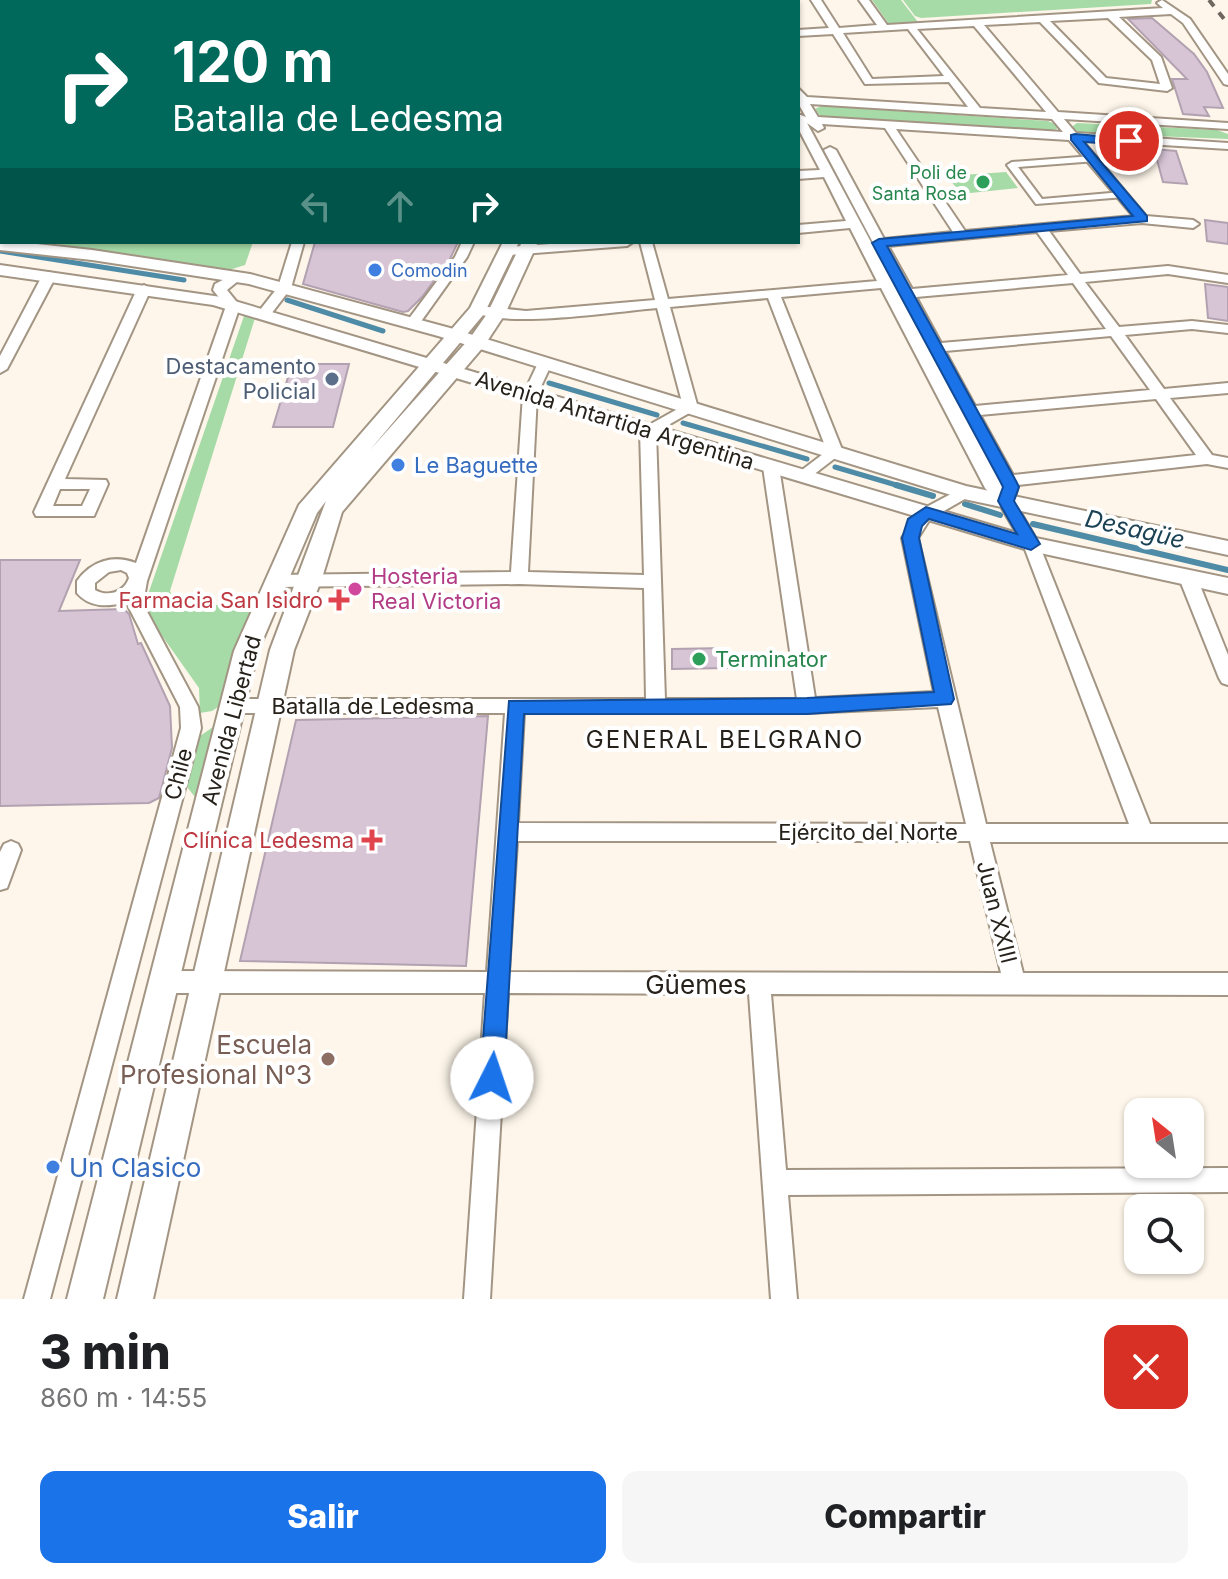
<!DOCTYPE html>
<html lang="es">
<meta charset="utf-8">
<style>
body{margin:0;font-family:Inter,sans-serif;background:#f6f6f6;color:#202124;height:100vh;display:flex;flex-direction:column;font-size:30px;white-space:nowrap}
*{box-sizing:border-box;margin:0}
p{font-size:26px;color:#757577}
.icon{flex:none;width:44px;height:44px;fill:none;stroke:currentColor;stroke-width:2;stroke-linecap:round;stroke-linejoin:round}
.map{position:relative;height:1299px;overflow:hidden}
.sheet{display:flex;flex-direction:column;background:#fff;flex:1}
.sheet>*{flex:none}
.hud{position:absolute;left:0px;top:0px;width:800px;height:244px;box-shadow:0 2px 6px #0004;background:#00695c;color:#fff;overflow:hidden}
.needle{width:52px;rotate:330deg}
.controls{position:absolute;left:1124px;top:1098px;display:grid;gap:16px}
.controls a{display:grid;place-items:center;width:80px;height:80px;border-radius:16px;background:#fff;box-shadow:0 2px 6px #0004;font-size:40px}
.pin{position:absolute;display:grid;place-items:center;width:68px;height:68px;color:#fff;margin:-34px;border:4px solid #fff;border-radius:50%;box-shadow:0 2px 8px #0007}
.me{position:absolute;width:88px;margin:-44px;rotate:4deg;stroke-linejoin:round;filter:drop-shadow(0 0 6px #0008)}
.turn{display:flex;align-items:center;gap:28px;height:168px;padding:0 40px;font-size:36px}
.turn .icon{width:104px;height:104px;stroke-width:2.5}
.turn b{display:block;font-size:56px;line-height:68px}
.lanes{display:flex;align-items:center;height:76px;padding:0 40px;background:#0003;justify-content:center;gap:40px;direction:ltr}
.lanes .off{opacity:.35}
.round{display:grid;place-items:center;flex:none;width:84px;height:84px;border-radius:16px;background:#f6f6f6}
.overview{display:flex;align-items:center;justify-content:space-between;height:136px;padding:0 40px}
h1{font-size:48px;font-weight:800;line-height:60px}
.action{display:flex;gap:16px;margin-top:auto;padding:16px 40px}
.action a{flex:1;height:92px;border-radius:16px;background:#1a73e8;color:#fff;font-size:32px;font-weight:800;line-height:92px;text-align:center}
.action a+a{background:#f6f6f6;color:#202124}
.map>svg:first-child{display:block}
.green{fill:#a6dba7}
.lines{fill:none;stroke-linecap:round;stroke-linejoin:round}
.stream-far1{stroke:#4e8ba7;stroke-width:5}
.stream{stroke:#4e8ba7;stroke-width:6}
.building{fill:#d7c5d6;stroke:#b2a1b0;stroke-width:2}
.pedestrian-casing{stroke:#a39584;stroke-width:4}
.minor-casing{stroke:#a39584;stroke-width:4}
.tertiary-casing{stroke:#a39584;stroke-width:4}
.secondary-casing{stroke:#a39584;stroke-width:4}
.pedestrian{fill:#fff;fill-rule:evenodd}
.minor{fill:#fff;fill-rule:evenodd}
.tertiary{fill:#fff;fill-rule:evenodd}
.secondary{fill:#fff;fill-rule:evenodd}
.rail{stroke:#6d675f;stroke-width:4;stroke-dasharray:8 8;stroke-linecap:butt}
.route{fill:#1a73e8;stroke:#114b97;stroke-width:2}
.leisure-dot{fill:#2e9e5b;stroke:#fff;stroke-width:3}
.shop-dot{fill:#3f7fe0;stroke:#fff;stroke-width:3}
.service-dot{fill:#5c6f8a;stroke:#fff;stroke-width:3}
.hotel-dot{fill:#d1479c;stroke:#fff;stroke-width:3}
.health-dot{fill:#e0444e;stroke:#fff;stroke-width:3}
.education-dot{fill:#8d6e63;stroke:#fff;stroke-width:3}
.labels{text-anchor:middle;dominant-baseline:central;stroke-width:8;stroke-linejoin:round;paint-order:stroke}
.far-leisure-label{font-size:18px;fill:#27864d;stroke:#fff;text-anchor:end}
.far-shop-label{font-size:18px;fill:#366cbe;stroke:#fff;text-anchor:start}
.service-label{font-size:22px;fill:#4e5e75;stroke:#fff;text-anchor:end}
.street-label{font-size:22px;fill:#26211a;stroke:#fff}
.shop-label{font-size:22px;fill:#366cbe;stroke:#fff;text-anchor:start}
.hotel-label{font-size:22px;fill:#b23c85;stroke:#fff;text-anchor:start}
.health-label{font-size:22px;fill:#be3a42;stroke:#fff;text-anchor:end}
.leisure-label{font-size:22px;fill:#27864d;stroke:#fff;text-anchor:start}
.water-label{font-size:24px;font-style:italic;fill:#1a4154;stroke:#fff}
.neighbourhood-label{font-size:24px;letter-spacing:2px;fill:#26211a;stroke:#fff}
.near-street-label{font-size:26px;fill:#26211a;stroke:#fff}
.near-education-label{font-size:26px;fill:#785e54;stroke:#fff;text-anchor:end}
.near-shop-label{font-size:26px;fill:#366cbe;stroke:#fff;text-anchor:start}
</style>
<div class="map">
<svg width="1228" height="1299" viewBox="0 0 1228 1299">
<rect width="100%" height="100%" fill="#fef6ea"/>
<g class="green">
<polygon points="872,0 901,0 918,22 889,24"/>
<polygon points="903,0 1152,0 1151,4 921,18 915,16"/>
<polygon points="821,106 1048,121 1057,125 1057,129 1051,131 820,116 815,109"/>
<polygon points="1077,123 1217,130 1228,134 1228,139 1081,133 1074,130 1073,126"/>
<polygon points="1006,172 1018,188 961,194 947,176"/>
<polygon points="42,242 253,242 245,265 229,270"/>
<polygon points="250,315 255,318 170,591 177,606 216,605 256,595 240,643 227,701 212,711 200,713 199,688 143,609 244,316"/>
<polygon points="216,725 199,802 187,787 200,736"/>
</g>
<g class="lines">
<g class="stream-far1">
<polyline points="0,251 184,280"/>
<polyline points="287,300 383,331"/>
<polyline points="549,383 657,415"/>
<polyline points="683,423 807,459"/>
<polyline points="835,467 903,487"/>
</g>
<g class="stream">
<polyline points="896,485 933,496"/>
<polyline points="965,504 1000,515"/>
<polyline points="1033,524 1228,570"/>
</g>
</g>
<g class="building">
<polygon points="1152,18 1194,54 1207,72 1223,108 1204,107 1209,116 1183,114 1172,79 1187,79 1128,19"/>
<polygon points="1154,149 1176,151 1187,184 1163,182"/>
<polygon points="1205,220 1228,223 1228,244 1207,241"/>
<polygon points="315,242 458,242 450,259 422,297 408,311 403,312 303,284"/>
<polygon points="1205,284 1228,287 1228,321 1208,318"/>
<polygon points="292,364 349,364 333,427 273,427"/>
<polygon points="0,560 80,560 59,611 124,609 129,614 138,644 141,643 170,706 172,748 159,798 149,803 0,806"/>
<polygon points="725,648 727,668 672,669 672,649"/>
<polygon points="488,716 466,966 240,961 296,720"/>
</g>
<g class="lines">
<defs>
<polygon id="pedestrian" points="1093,156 1097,159 1096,161 1018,167 1042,199 1122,192 1127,195 1125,197 1036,204 1007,165 1012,162"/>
<g id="minor">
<rect x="40" y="0" width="10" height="2"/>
<polygon points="101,0 143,0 99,2"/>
<rect x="200" y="0" width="10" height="2"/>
<rect x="283" y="0" width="10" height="2"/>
<rect x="446" y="0" width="10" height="2"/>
<polygon points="652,0 662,0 663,2 653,2"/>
<polygon points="744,0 754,0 755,2 745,2"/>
<path d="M811 0H821L839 28 877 25 859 0H869L887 25 1163 8 1157 3 1162 0 1190 19 1228 74V85L1224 84 1183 23 1171 14 1119 17 1161 57 1172 88 1167 91 1099 83 1040 22 984 25 1058 112 1228 123V129L1064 119 1076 133 1228 143V149L1082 140 1146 216 1193 220 1199 224 1193 228 1142 223 1049 231 1080 274 1168 266 1228 275V283L1168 274 1085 282 1119 327 1192 321 1228 325V333L1192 329 1125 335 1164 389 1228 383V393L1170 398 1212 455 1228 458V468L1207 464 1018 485 1014 501 1039 544 1150 824H1228V842H990L1023 973H1228V995L771 994 786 1170 1228 1168V1192L788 1195 797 1299H771L749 994 508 993 490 1299H464L485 993H164L156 990 153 982 156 974 164 971 487 972 505 713H233L226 711 224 706 226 701 233 699H646L644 588 519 584 276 587 267 581 276 575 511 572 523 395 538 363 545 359 552 363 537 395 528 572 644 575 640 430 683 406 657 308C620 311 498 330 471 310L478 306 526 311 655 300 640 242H652L668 299 877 281 850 228 798 233V225L846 221 824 177 798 179V171L820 170 798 128V114L806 117 798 103V88L807 97 968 107 949 82 865 84 833 34 798 36V30L829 28ZM1108 18 1152 60 1160 84 1106 78 1050 21ZM974 26 1046 112 980 108 917 29ZM908 29 944 76 872 79 843 33ZM810 104 1052 119 1063 132 818 117ZM807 123 818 131 824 128 822 124 885 128 953 232 884 239 836 150 830 147 824 150 1003 488ZM896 129 1069 140 1133 216 965 231ZM1037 232 1068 275 912 289 888 246ZM1073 283 1106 329 941 343 916 297ZM881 288 985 488 1000 505 1023 544 1129 824H986L918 538 930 519 970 496 972 492 970 488 964 487 919 511 902 538 934 692 815 698 779 467 771 462 763 467 797 699H665L656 432 698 408 670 307 768 298 827 451 798 473 796 477 804 482 843 452 781 297ZM1111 336 1150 390 975 406 945 351ZM1156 399 1196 455 1013 475 980 415ZM938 707 966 824 518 823 524 713H807ZM517 841H970L1001 973 509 972Z"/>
<rect x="0" y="5" width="2" height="6"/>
<polygon points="292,242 304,242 291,288 268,318 258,318 256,315 278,287"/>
<polygon points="462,242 474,242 467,257 417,327 407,327 405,324 455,257"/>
<polygon points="577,242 633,242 627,246 509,255 503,251 509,247"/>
<polygon points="49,272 56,276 7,369 0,373 0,356 42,276"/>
<path d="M236 273 243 277 227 290 240 306 147 581 143 604 198 707 201 728 50 1299H24L181 728 180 707 126 602C108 607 90 608 77 593V581C91 561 113 554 136 563L226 306 213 290 215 284ZM121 570 127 573 129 578C124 593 107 597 95 590V583L109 572Z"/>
<path d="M144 285 151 289 65 479 106 480 108 484 94 516H36L34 512 137 289ZM60 489H90L82 506H53Z"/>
<polygon points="1188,572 1197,578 1228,655 1228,685 1222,683 1219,678 1179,578"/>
<polygon points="11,841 18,844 21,850 7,888 0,890 0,852 4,844"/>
</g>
<g id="tertiary">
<polygon points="479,0 491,0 492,2 480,2"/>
<polygon points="498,0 510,0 511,2 499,2"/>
<polygon points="0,240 92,250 250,274 450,328 966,486 1228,541 1228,555 964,499 438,336 249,284 92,260 0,250"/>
<polygon points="0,265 221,297 1031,537 1228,578 1228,594 1031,551 213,305 0,275"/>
</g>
<g id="secondary">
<rect x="0" y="64" width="2" height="8"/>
<polygon points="503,242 519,242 484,314 370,450 470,338 487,314 522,242 538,242 505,314 484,346 342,512 322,578 294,650 153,1299 117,1299 270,650 326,501 317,513 258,651 103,1299 67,1299 234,651 299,505 470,308"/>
</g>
</defs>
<use href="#pedestrian" class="pedestrian-casing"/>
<use href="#minor" class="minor-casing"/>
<use href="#tertiary" class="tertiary-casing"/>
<use href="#secondary" class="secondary-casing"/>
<use href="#pedestrian" class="pedestrian"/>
<use href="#minor" class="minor"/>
<use href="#tertiary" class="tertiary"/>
<use href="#secondary" class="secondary"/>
<polyline class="rail" points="1209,0 1228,24"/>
</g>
<polygon class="route" points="1075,134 1133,139 1135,141 1129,145 1084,142 1147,216 1147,221 887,246 1016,481 1019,487 1014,501 1040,544 1031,550 929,519 922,526 919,538 954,699 951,704 807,714 524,714 504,1078 500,1087 492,1090 483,1087 480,1078 509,701 807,698 934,692 902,538 908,519 926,507 1017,534 998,501 1003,487 1000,481 872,243 879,239 1133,216 1071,140 1071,135"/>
<g class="leisure-dot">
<circle cx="983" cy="182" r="8"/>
<circle cx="699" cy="659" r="8"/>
</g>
<g class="shop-dot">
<circle cx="375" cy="270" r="8"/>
<circle cx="398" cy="465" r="8"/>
<circle cx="53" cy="1167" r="8"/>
</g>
<circle class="service-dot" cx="332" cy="379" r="8"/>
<circle class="hotel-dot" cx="355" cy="589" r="8"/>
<g class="health-dot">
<path d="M335 588h8v8h8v8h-8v8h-8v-8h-8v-8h8z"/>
<path d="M368 828h8v8h8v8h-8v8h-8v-8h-8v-8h8z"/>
</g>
<circle class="education-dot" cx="328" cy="1059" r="8"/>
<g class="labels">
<g class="far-leisure-label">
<text x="967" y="172">Poli de<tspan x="967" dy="21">Santa Rosa</tspan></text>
</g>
<g class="far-shop-label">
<text x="391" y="270">Comodin</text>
</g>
<g class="service-label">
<text x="316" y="366">Destacamento<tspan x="316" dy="25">Policial</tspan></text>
</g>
<g class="street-label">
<text transform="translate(615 420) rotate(17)">Avenida Antartida Argentina</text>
<text x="373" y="706">Batalla de Ledesma</text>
<text transform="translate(231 720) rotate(-75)">Avenida Libertad</text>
<text transform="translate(178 774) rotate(-75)">Chile</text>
<text x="868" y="832">Ejército del Norte</text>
<text transform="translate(997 912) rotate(76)">Juan XXIII</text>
</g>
<g class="shop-label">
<text x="414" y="465">Le Baguette</text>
</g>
<g class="hotel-label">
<text x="371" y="576">Hosteria<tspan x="371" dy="25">Real Victoria</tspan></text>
</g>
<g class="health-label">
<text x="323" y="600">Farmacia San Isidro</text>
<text x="354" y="840">Clínica Ledesma</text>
</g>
<g class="leisure-label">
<text x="715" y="659">Terminator</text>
</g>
<g class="water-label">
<text transform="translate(1135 529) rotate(13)">Desagüe</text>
</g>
<g class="neighbourhood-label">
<text x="725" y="739">GENERAL BELGRANO</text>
</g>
<g class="near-street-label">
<text x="696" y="984">Güemes</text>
</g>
<g class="near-education-label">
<text x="312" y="1044">Escuela<tspan x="312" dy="30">Profesional Nº3</tspan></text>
</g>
<g class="near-shop-label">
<text x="69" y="1167">Un Clasico</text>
</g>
</g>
</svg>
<div class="controls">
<a><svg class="needle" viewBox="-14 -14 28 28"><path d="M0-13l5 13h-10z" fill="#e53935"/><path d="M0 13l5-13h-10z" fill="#757577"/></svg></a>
<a><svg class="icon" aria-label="search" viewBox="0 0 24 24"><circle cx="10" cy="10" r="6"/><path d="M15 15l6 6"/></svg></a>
</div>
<div class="pin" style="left:1129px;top:141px;background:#d93025"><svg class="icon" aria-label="arrive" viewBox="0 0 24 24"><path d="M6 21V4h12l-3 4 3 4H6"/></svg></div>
<svg class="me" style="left:492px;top:1078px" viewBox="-20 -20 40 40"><circle r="19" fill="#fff"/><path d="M0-13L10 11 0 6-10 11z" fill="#1a73e8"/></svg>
<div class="hud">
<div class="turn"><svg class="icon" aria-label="right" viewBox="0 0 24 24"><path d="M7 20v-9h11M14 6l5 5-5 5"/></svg><div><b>120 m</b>Batalla de Ledesma</div></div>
<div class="lanes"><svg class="icon off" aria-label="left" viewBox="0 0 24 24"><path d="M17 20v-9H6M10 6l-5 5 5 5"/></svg><svg class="icon off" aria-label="ahead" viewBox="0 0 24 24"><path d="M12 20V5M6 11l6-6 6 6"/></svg><svg class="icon" aria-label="right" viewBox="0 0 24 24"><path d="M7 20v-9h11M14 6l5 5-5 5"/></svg></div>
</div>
</div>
<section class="sheet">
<div class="overview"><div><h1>3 min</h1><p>860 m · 14:55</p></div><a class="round" style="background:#d93025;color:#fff"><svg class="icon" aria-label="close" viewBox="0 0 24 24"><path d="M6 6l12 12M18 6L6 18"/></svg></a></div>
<div class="action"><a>Salir</a><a>Compartir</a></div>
</section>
